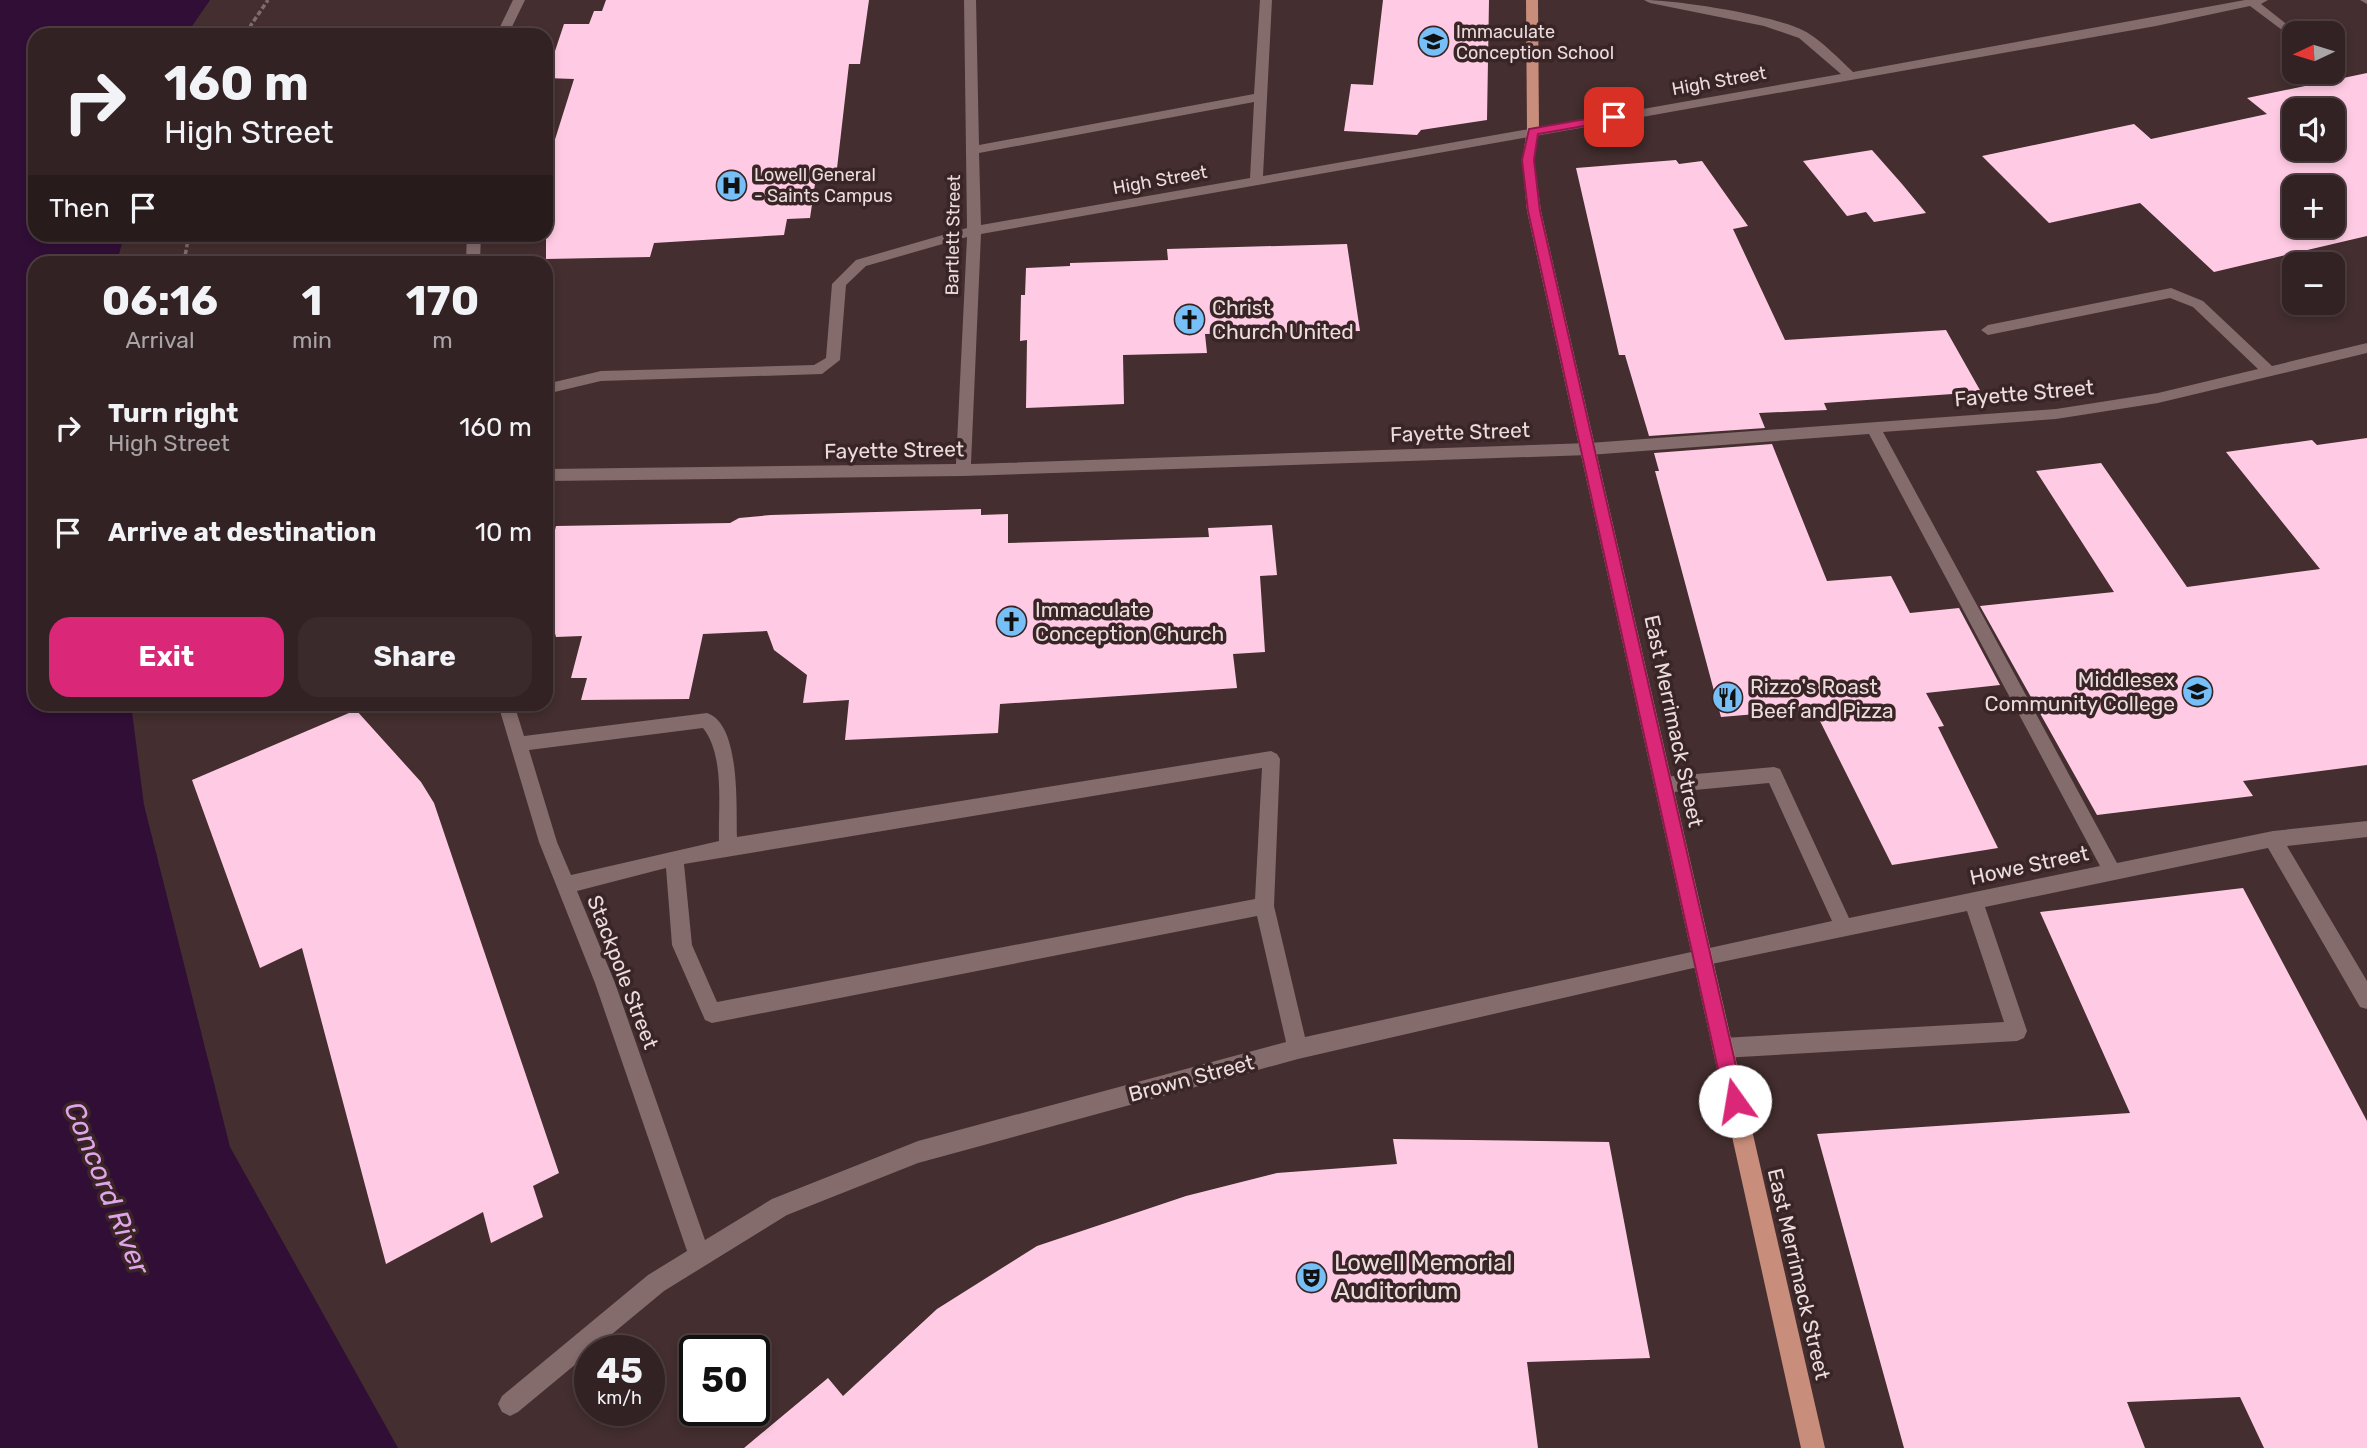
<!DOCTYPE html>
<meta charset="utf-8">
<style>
body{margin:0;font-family:Rubik,sans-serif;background:#3b2a2b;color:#f1f3f6;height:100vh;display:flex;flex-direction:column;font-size:26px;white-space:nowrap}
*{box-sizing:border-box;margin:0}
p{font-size:23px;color:#a9a4a6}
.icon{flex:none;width:38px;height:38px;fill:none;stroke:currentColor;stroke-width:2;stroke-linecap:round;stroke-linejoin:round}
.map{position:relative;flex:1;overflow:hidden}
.drawer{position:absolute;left:28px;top:256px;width:525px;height:455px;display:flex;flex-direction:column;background:#332223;border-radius:21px;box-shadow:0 4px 10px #0003,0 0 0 2px #4e3f41}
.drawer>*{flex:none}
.banner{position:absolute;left:28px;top:28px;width:525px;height:214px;border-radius:21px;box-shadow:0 4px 10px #0003,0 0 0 2px #4e3f41;background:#332223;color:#f1f3f6;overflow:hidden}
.needle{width:46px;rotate:266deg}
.fabs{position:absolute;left:2282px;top:21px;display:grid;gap:14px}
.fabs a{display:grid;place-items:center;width:63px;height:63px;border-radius:14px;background:#332223;box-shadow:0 4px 10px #0003,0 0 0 2px #4e3f41;font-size:35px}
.speed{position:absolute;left:574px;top:1335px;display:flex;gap:14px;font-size:35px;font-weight:700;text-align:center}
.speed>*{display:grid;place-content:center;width:91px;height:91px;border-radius:50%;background:#332223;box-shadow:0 4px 10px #0003,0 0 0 2px #4e3f41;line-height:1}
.speed small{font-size:18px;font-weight:400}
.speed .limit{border:4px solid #111;border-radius:10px;background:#fff;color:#111}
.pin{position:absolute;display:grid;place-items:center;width:60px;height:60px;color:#fff;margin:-30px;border-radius:14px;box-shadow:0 4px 10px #0006}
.me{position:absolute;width:77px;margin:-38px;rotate:347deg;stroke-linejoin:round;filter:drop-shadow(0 0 5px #0008)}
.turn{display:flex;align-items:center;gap:24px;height:147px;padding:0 21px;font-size:32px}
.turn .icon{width:91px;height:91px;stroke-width:2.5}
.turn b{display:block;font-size:49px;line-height:60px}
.then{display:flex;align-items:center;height:66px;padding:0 21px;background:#0003;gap:14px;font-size:26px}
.eta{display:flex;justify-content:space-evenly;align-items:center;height:119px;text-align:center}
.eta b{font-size:42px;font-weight:700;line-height:49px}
.primary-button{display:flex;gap:14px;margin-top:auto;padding:14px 21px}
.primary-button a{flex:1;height:80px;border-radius:21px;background:#db2777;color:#fff;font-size:28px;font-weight:700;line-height:80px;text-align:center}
.primary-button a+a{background:#3b2a2b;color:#f1f3f6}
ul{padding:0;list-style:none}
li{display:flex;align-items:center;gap:21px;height:105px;padding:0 21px}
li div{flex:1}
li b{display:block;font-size:26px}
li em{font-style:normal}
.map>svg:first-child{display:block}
.water{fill:#310e36}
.building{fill:#ffcbe4;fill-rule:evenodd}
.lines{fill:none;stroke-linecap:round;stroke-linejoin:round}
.path{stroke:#806c6d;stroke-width:3.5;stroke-dasharray:5 2.5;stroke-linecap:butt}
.minor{fill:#846b6c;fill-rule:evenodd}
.major{fill:#c98d7b;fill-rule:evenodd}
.route{fill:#db2777;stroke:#8e194d;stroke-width:2}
.labels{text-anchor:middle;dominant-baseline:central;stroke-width:7;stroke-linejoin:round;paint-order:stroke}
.far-poi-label{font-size:18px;fill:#ebdcdd;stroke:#392426;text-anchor:start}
.far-street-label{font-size:18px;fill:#ebdcdd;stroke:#392426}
.poi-label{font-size:21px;fill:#ebdcdd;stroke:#392426;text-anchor:start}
.street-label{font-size:21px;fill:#ebdcdd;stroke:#392426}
.near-poi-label{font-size:24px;fill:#ebdcdd;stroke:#392426;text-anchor:start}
.near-water-label{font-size:28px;font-style:italic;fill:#e0a5e9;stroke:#392426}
</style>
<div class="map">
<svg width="2367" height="1448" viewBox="0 0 2367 1448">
<rect width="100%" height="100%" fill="#442e2f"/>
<polygon class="water" points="0,0 210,0 186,35 35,35 35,234 124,235 117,262 35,262 35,704 131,704 144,805 230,1147 398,1448 0,1448"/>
<g class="building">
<polygon points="606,0 869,0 860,64 849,64 836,177 816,177 810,218 787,219 784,235 654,243 650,257 546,259 546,168 574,79 546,78 564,24 589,24 594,11 602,11"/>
<polygon points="1383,0 1489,0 1487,120 1421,130 1417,135 1344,131 1351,84 1373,85"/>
<path d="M2367 73V236L2214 272 2140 203 2049 223 1982 156 2134 124 2151 139 2267 114 2247 98ZM2294 110H2333V149H2294ZM2294 187H2333V226H2294Z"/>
<polygon points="1872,150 1902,184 1926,213 1874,222 1866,212 1847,216 1803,161"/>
<polygon points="1676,160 1679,164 1702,161 1748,226 1733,229 1785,340 1946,330 1981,392 1824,403 1827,410 1759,413 1765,428 1649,436 1625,355 1619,355 1576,168"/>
<polygon points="1347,244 1360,331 1205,334 1207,353 1123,355 1124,404 1026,408 1027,340 1020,341 1021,295 1025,295 1026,268 1070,266 1070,263 1168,260 1167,249"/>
<polygon points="2367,438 2367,765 2243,781 2253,796 2097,815 1980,606 2114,592 2036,471 2101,463 2187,587 2320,569 2226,452 2312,440 2317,445"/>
<polygon points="1772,444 1827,581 1891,576 1910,613 1959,608 2000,685 1926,693 1944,726 1938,727 1998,848 1892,865 1814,709 1721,717 1655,471 1659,471 1654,453"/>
<polygon points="981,509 981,515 1008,514 1008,543 1209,537 1208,528 1272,525 1277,575 1260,576 1265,652 1233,654 1237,688 1000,704 998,733 845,740 849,700 803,703 807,675 774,650 767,631 703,634 689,699 581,700 587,678 571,678 582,636 556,637 546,599 546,565 556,526 730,523 739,518 771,515"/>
<polygon points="356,710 421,782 434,803 559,1173 533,1186 543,1217 491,1243 483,1212 386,1264 302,948 260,968 192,780"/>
<polygon points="2243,888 2367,1121 2367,1448 2264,1448 2240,1397 2127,1402 2145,1448 1904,1448 1817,1134 2130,1113 2040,912"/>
<polygon points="1393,1139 1609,1142 1650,1358 1527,1362 1538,1448 744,1448 828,1378 843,1396 937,1309 1037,1246 1186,1196 1277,1173 1397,1164"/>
</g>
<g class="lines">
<g class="path">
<polyline points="248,35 251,25 268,0"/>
<polyline points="184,262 189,234"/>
</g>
<g class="minor">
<polygon points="513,0 525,0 508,35 496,35"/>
<path d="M964 0H976L979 145 1254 94 1260 0H1272L1263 176 1841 74 1799 38 1764 26 1650 3 1644 0C1678 0 1781 16 1808 33 1824 43 1839 59 1853 72L2245 0H2268L2261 4 2298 33H2294V39L2250 6 2156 26 981 234 971 464 1589 443 2056 409 2158 393 2258 369 2193 307 2170 298 1988 335 1981 330 1988 325 2171 288 2203 301 2272 366 2367 343V353L2158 403 2056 419 1883 432 2117 863 2273 831 2367 821V837L2287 846 2367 981V1009L2360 1007 2268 848 1985 907 2027 1031 2024 1038 2017 1041 1722 1058 1715 1055 1712 1048 1715 1041 1722 1038 2004 1022 1967 911 1702 966 1298 1059 918 1163 787 1215 664 1291 518 1412 510 1416 502 1412 498 1404 502 1396 648 1275 687 1251 595 983 539 842 498 704H514L524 736 707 713C741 724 736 808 737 837L1271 751 1277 754 1280 759 1274 906 1305 1037 1832 921 1769 783 1663 793 1657 791 1654 785 1657 779 1663 777 1774 767 1780 769 1849 918 2100 866 1869 434 1589 455 963 476 546 481V469L956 464 967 237 866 266 846 285 840 360 822 374 601 381 546 394V384L601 371 814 365 826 358 832 284 856 260 967 228ZM1254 102 1250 178 981 225 979 153ZM703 728C725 756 718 806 719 841L571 875 557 842 529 750ZM1262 768 1255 899 717 1002 692 945 684 864ZM666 868 672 945 705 1020 712 1023 1257 916 1286 1042 918 1141 772 1199 705 1240 615 983 577 891Z"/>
<polygon points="2360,0 2367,0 2367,4"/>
<polygon points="467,234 481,234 480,262 466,262"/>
</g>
<polygon class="major" points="1526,0 1538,0 1539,131 1534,160 1541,211 1825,1448 1801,1448 1527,211 1522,160 1527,131"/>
</g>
<polygon class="route" points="1614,114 1620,117 1618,120 1538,134 1534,160 1540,211 1744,1101 1741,1108 1735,1111 1728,1108 1725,1101 1528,211 1522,160 1529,129"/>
<defs>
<symbol id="school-disc" viewBox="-11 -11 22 22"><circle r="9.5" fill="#77bff7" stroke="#392426"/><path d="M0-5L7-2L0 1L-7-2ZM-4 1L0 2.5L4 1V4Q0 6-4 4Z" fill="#111"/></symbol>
<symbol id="hospital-disc" viewBox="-11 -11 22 22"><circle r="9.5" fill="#77bff7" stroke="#392426"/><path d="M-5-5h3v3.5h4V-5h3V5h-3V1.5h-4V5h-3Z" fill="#111"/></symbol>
<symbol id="church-disc" viewBox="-11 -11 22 22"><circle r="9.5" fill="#77bff7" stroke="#392426"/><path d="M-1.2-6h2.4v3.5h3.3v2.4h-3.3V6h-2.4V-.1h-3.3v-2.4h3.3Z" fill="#111"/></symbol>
<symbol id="university-disc" viewBox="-11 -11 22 22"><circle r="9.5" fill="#77bff7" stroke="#392426"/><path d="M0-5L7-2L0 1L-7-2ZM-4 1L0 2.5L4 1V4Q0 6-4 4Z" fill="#111"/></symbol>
<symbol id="restaurant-disc" viewBox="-11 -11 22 22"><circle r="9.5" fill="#77bff7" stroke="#392426"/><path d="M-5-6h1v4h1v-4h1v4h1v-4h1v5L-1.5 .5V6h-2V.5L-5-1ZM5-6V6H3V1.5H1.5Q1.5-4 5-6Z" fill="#111"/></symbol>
<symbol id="theatre-disc" viewBox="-11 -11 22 22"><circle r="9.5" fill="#77bff7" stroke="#392426"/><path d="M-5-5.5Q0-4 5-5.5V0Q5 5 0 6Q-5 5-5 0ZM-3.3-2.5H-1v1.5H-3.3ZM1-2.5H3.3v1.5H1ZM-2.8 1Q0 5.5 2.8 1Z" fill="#111"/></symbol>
</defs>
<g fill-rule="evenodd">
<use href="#school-disc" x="1416" y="24" width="35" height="35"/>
<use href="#hospital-disc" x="714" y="168" width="35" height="35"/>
<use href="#church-disc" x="1172" y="302" width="35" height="35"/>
<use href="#church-disc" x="994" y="604" width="35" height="35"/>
<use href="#university-disc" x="2180" y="674" width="35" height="35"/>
<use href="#restaurant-disc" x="1710" y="680" width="35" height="35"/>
<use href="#theatre-disc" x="1294" y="1260" width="35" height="35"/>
</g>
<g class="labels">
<g class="far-poi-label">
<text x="1456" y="32">Immaculate<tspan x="1456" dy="21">Conception School</tspan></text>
<text x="754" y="175">Lowell General<tspan x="754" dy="21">- Saints Campus</tspan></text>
</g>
<g class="far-street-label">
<text transform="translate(1719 81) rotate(-10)">High Street</text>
<text transform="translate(1160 180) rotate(-10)">High Street</text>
<text transform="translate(953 235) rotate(-89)">Bartlett Street</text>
</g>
<g class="poi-label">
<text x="1212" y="307">Christ<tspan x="1212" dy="24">Church United</tspan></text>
<text x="1035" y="609">Immaculate<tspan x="1035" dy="24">Conception Church</tspan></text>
<text x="2175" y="679" text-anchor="end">Middlesex<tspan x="2175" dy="24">Community College</tspan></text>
<text x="1750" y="686">Rizzo's Roast<tspan x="1750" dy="24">Beef and Pizza</tspan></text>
</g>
<g class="street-label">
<text transform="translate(2024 393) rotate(-5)">Fayette Street</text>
<text transform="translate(1460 432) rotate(-2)">Fayette Street</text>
<text transform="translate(894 450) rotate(-1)">Fayette Street</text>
<text transform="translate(1674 721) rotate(78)">East Merrimack Street</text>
<text transform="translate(2029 865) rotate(-12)">Howe Street</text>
<text transform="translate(623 972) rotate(69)">Stackpole Street</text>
<text transform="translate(1191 1078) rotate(-15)">Brown Street</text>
<text transform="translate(1799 1274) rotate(77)">East Merrimack Street</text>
</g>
<g class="near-poi-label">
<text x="1334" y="1263">Lowell Memorial<tspan x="1334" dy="28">Auditorium</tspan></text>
</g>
<g class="near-water-label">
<text transform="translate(107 1188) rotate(68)">Concord River</text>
</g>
</g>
</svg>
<div class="fabs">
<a><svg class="needle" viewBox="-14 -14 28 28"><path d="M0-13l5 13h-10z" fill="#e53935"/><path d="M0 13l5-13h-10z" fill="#a9a4a6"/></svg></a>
<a><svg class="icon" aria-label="sound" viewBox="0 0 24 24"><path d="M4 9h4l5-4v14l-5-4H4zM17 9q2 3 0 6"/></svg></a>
<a>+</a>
<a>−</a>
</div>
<div class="speed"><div>45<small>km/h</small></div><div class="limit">50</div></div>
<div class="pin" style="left:1614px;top:117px;background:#d93025"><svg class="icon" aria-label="arrive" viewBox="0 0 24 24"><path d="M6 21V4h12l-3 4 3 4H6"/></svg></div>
<svg class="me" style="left:1735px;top:1101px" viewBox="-20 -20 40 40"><circle r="19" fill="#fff"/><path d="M0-13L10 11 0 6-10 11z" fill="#db2777"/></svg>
<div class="banner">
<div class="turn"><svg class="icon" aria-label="right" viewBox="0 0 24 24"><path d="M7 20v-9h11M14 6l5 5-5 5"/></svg><div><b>160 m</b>High Street</div></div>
<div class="then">Then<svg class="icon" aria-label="arrive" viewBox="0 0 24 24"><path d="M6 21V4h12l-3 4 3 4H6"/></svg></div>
</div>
<section class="drawer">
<div class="eta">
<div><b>06:16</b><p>Arrival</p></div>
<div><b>1</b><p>min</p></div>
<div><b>170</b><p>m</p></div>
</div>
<ul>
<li><svg class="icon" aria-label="right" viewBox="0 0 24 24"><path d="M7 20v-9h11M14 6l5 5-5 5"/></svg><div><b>Turn right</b><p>High Street</p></div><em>160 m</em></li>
<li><svg class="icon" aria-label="arrive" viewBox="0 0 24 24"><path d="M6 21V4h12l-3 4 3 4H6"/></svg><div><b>Arrive at destination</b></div><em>10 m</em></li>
</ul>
<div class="primary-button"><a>Exit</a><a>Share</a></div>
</section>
</div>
